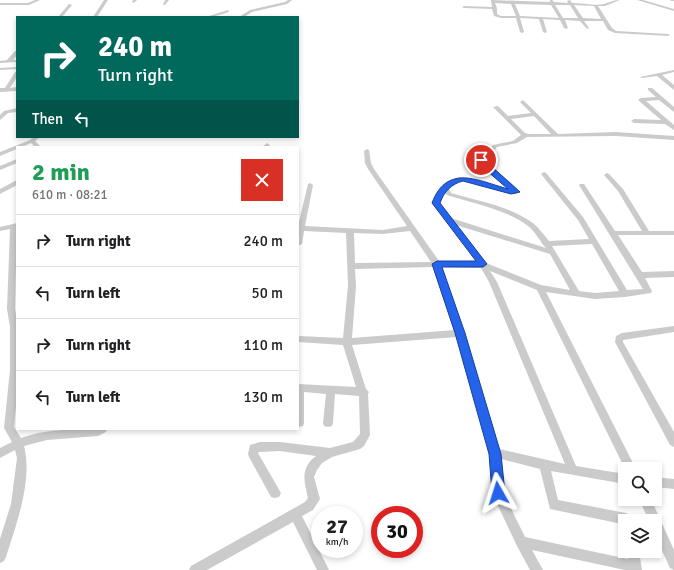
<!DOCTYPE html>
<meta charset="utf-8">
<style>
body{margin:0;font-family:Signika,sans-serif;background:#f6f6f6;color:#202124;height:100vh;display:flex;flex-direction:column;font-size:15px;white-space:nowrap}
*{box-sizing:border-box;margin:0}
p{font-size:13px;color:#757577}
.icon{flex:none;width:22px;height:22px;fill:none;stroke:currentColor;stroke-width:2;stroke-linecap:round;stroke-linejoin:round}
.map{position:relative;flex:1;overflow:hidden}
.side{position:absolute;left:16px;top:146px;width:283px;height:284px;display:flex;flex-direction:column;background:#fff;border-radius:0px;box-shadow:0 2px 6px #0003}
.side>*{flex:none}
.guide{position:absolute;left:16px;top:16px;width:283px;height:122px;border-radius:0px;box-shadow:0 2px 6px #0003;background:#00695c;color:#fff;overflow:hidden}
.buttons{position:absolute;left:618px;top:462px;display:grid;gap:8px}
.buttons a{display:grid;place-items:center;width:44px;height:44px;border-radius:0px;background:#fff;box-shadow:0 2px 6px #0003;font-size:20px}
.speed{position:absolute;left:311px;top:506px;display:flex;gap:8px;font-size:20px;font-weight:700;text-align:center}
.speed>*{display:grid;place-content:center;width:52px;height:52px;border-radius:50%;background:#fff;box-shadow:0 2px 6px #0003;line-height:1}
.speed small{font-size:10px;font-weight:400}
.speed .limit{border:6px solid #d22;background:#fff;color:#111}
.pin{position:absolute;display:grid;place-items:center;width:34px;height:34px;color:#fff;margin:-17px;border:2px solid #fff;border-radius:50%;box-shadow:0 1px 4px #0007}
.me{position:absolute;width:44px;margin:-22px;rotate:354deg;stroke-linejoin:round;filter:drop-shadow(0 0 3px #0008)}
.turn{display:flex;align-items:center;gap:14px;height:84px;padding:0 16px;font-size:18px}
.turn .icon{width:52px;height:52px;stroke-width:2.5}
.turn b{display:block;font-size:28px;line-height:34px}
.then{display:flex;align-items:center;height:38px;padding:0 16px;background:#0003;gap:8px;font-size:15px}
.round{display:grid;place-items:center;flex:none;width:42px;height:42px;border-radius:0px;background:#f6f6f6}
.head{display:flex;align-items:center;justify-content:space-between;height:68px;padding:0 16px}
h1{font-size:24px;font-weight:700;line-height:30px;color:#1e9e55}
ul{padding:0;list-style:none}
li{display:flex;align-items:center;gap:12px;height:52px;padding:0 16px;border-top:1px solid #e0e0e0}
li div{flex:1}
li b{display:block;font-size:15px}
li em{font-style:normal}
.map>svg:first-child{display:block}
.lines{fill:none;stroke-linecap:round;stroke-linejoin:round}
.minor{fill:#cbcbcb;fill-rule:evenodd}
.route{fill:#2563eb;stroke:#184099}
</style>
<div class="map">
<svg width="674" height="570" viewBox="0 0 674 570">
<rect width="100%" height="100%" fill="#fff"/>
<g class="lines">
<g class="minor">
<polygon points="35,0 40,0 29,5 0,5 0,3 28,3"/>
<polygon points="104,0 108,0 97,17 93,17"/>
<polygon points="133,0 137,0 134,3 132,2"/>
<polygon points="165,0 169,0 165,5 163,5"/>
<polygon points="288,0 292,0 287,4 252,12 244,17 239,17 250,10 285,2"/>
<path d="M491 0 550 2V0H552L554 2 568 3 567 1 570 0 572 3C582 3 595 6 604 4 610 2 614 0 620 0L605 6H598L612 28 616 31 668 34 670 35 668 36 615 33 608 30 603 21H584L589 28 587 29 580 21 565 20 568 28 566 29 564 28 560 20 543 19 547 32 545 33 543 32 539 19 520 18 524 32 522 33 520 32 516 18H501L494 16 492 9 464 8 462 7 464 6 492 7ZM495 3 511 4 516 16H501L497 14V8ZM515 4 551 5 559 18 520 16ZM555 5H570L578 18H563ZM574 5 594 6 601 19 583 18Z"/>
<polygon points="637,0 643,0 674,9 674,11"/>
<polygon points="670,0 674,0 674,1 671,1"/>
<polygon points="69,4 72,5 62,17 58,17"/>
<polygon points="228,10 229,12 212,17 206,17"/>
<polygon points="15,51 17,51 17,55 13,60 17,60 17,62 0,63 0,61 7,60"/>
<polygon points="17,67 17,69 0,70 0,68"/>
<polygon points="674,70 674,72 662,75 674,85 674,90 657,76 642,78 640,77"/>
<polygon points="15,72 17,72 17,77 10,88 17,87 17,91 0,92 0,88 5,88"/>
<polygon points="648,88 652,88 674,107 674,112 659,100 646,101 674,125 674,130 665,124 634,123 631,121 634,119 661,120 638,100 641,98 656,97 648,90"/>
<path d="M523 100 558 134 616 132 674 136V140L616 136 527 137 517 143 497 147 491 155 484 160 517 188V194H513L466 181H459L449 188 451 193C478 201 510 206 533 223 539 228 544 235 549 241L589 239 578 220 541 174 544 172 546 173 583 217 627 290 643 289 579 185 580 184H584L615 231H642L618 191 604 175 607 173 609 174 623 189 649 231H674V235H618L642 272 674 271V277L645 278 652 291 651 293 625 297 595 299 546 292 636 469H625L537 290 490 271 497 282 576 466 625 474V484L551 471 558 500 626 513 630 515 633 521H625V526L622 524 550 509 540 469 501 459 503 492 525 537 628 559 627 551H639L642 570H625L532 550 543 570H530L517 546 492 493 490 453 457 337 352 345 366 389 369 392 368 394 370 435 364 446 360 449 332 457 322 463 317 470 314 477 320 499 313 510 302 516 329 570H317L293 522 207 570H189L191 566 305 502 308 498C304 481 300 468 316 456L280 451 259 452 258 453 281 493 279 497 275 498 271 497 249 457 248 454 250 445 260 442H280L330 448 353 442 360 434 359 396 335 394 333 423 332 426 328 427 324 426 323 423 326 394 304 392V423L303 426 298 427V384L356 387 343 345 298 342V336L343 338 348 286 346 233 304 231 302 244 298 246V226L308 184 310 183 313 185 305 226 383 230 407 226 368 169 365 163 364 151 367 149 369 150 371 163 374 169 439 261 477 262 433 203 437 193 443 187 458 177H466L512 190 480 164 478 160 487 153 493 145 513 141 521 135 493 107 498 106 508 116 531 113 520 102ZM534 116 551 134H529L525 133 511 119ZM445 192 447 195C472 203 508 210 528 226 536 232 540 242 546 248L451 218 439 203 442 195ZM456 225 550 254 570 290 541 285 486 263ZM410 231 431 262 355 263 354 233 383 234ZM592 244 619 291 595 293 579 291 552 246ZM434 267 455 330 352 338 356 286 355 269ZM442 267 481 268 489 282 565 464 499 449 464 333Z"/>
<polygon points="17,108 17,112 8,113 0,120 0,115 4,111"/>
<polygon points="33,137 40,137 35,141 41,147 35,147 31,143 22,147 17,147 17,149 0,156 0,152 30,140"/>
<polygon points="267,143 270,145 268,147 262,147"/>
<polygon points="17,159 17,163 0,170 0,166"/>
<polygon points="17,180 17,185 0,194 0,189"/>
<path d="M17 223 15 309 17 320V397L14 427 21 438C49 428 78 429 107 429L106 432 98 436 47 440 24 446C33 480 16 525 6 557L4 561 0 563V539L11 504 17 458 15 450 0 458V448L12 442 4 428 10 370V327L7 309 10 229 0 231V227Z"/>
<polygon points="674,326 674,332 623,340 623,342 674,432 674,447 670,445 615,342 616,336 622,333"/>
<polygon points="655,477 674,479 674,489 655,487"/>
<polygon points="639,499 651,499 674,550 674,570 670,568 655,535 655,521 649,521"/>
</g>
</g>
<path class="route" d="M481 157 520 192 511 194 463 181C451 184 444 192 440 203L487 264 483 267H442L465 333 501 454 505 493 503 498 498 499 494 498 492 493 489 454 455 333 432 264 437 261H476L432 203C447 163 479 181 508 189L479 164 477 160Z"/>
</svg>
<div class="buttons">
<a><svg class="icon" aria-label="search" viewBox="0 0 24 24"><circle cx="10" cy="10" r="6"/><path d="M15 15l6 6"/></svg></a>
<a><svg class="icon" aria-label="layers" viewBox="0 0 24 24"><path d="M12 4l9 5-9 5-9-5zM3 14l9 5 9-5"/></svg></a>
</div>
<div class="speed"><div>27<small>km/h</small></div><div class="limit">30</div></div>
<div class="pin" style="left:481px;top:160px;background:#d93025"><svg class="icon" aria-label="arrive" viewBox="0 0 24 24"><path d="M6 21V4h12l-3 4 3 4H6"/></svg></div>
<svg class="me" style="left:498px;top:493px" viewBox="-20 -20 40 40"><path d="M0-17L14 15 0 8-14 15z" fill="#2563eb" stroke="#fff" stroke-width="4"/></svg>
<div class="guide">
<div class="turn"><svg class="icon" aria-label="right" viewBox="0 0 24 24"><path d="M7 20v-9h11M14 6l5 5-5 5"/></svg><div><b>240 m</b>Turn right</div></div>
<div class="then">Then<svg class="icon" aria-label="left" viewBox="0 0 24 24"><path d="M17 20v-9H6M10 6l-5 5 5 5"/></svg></div>
</div>
<section class="side">
<div class="head"><div><h1>2 min</h1><p>610 m · 08:21</p></div><a class="round" style="background:#d93025;color:#fff"><svg class="icon" aria-label="close" viewBox="0 0 24 24"><path d="M6 6l12 12M18 6L6 18"/></svg></a></div>
<ul>
<li><svg class="icon" aria-label="right" viewBox="0 0 24 24"><path d="M7 20v-9h11M14 6l5 5-5 5"/></svg><div><b>Turn right</b></div><em>240 m</em></li>
<li><svg class="icon" aria-label="left" viewBox="0 0 24 24"><path d="M17 20v-9H6M10 6l-5 5 5 5"/></svg><div><b>Turn left</b></div><em>50 m</em></li>
<li><svg class="icon" aria-label="right" viewBox="0 0 24 24"><path d="M7 20v-9h11M14 6l5 5-5 5"/></svg><div><b>Turn right</b></div><em>110 m</em></li>
<li><svg class="icon" aria-label="left" viewBox="0 0 24 24"><path d="M17 20v-9H6M10 6l-5 5 5 5"/></svg><div><b>Turn left</b></div><em>130 m</em></li>
</ul>
</section>
</div>
